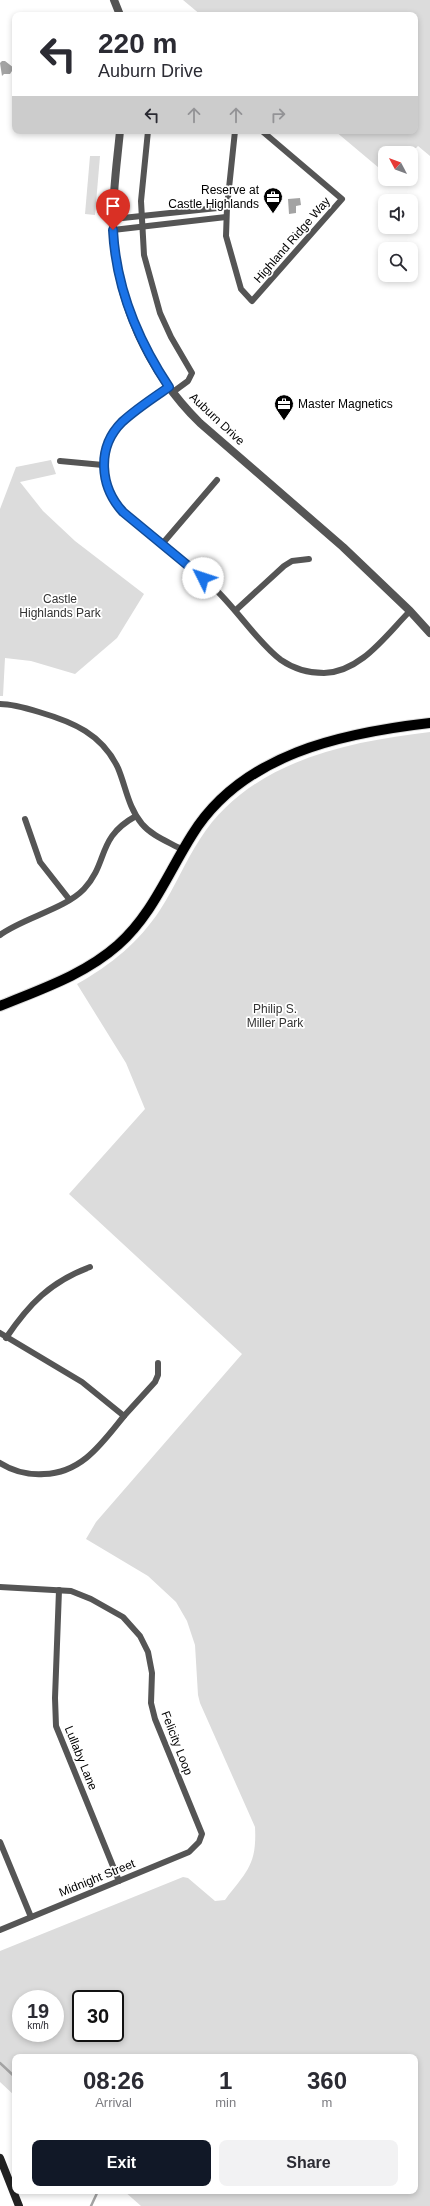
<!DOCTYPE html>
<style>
body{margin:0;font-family:Arial,sans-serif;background:#f2f2f3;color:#2b2b33;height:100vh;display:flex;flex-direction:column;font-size:15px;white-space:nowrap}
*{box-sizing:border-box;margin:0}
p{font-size:13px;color:#7c7c81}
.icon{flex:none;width:22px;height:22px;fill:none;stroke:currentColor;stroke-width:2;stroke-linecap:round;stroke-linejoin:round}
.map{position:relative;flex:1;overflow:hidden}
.drawer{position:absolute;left:12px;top:2054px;width:406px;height:140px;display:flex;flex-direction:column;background:#fff;border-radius:8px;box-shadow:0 2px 6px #0003}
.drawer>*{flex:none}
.top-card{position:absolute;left:12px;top:12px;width:406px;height:122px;border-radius:8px;box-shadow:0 2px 6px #0003;background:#fff;color:#2b2b33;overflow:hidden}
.needle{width:26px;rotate:311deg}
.fabs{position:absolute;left:378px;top:146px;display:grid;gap:8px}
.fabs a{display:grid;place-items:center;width:40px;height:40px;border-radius:8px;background:#fff;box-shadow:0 2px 6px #0003;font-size:20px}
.speed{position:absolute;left:12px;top:1990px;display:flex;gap:8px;font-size:20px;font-weight:700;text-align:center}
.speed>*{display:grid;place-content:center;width:52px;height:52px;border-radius:50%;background:#fff;box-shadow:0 2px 6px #0003;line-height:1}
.speed small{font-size:10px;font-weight:400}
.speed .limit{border:2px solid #111;border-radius:6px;background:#fff;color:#111}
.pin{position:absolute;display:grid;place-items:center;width:34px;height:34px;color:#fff;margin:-41px -17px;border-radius:50% 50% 50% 0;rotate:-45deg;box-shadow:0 0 4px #0007}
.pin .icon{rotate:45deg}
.me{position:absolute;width:44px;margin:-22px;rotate:311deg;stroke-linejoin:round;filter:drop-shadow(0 0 3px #0008)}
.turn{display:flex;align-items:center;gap:14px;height:84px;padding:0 20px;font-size:18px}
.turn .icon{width:52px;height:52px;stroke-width:2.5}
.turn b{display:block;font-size:28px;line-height:34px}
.lanes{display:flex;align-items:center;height:38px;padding:0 20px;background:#0003;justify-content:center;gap:20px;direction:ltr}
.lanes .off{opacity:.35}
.eta{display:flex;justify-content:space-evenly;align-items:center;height:68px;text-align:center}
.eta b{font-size:24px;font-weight:700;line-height:28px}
.action{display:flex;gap:8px;margin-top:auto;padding:8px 20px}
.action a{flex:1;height:46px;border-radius:8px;background:#111827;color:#fff;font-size:16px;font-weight:700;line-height:46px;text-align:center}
.action a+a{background:#f2f2f3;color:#2b2b33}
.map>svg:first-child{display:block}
.green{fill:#dcdcdc;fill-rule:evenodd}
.water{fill:#a3a3a3}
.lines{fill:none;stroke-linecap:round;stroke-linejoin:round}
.stream{stroke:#a3a3a3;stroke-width:2.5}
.primary-casing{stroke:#dbdbdb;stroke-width:12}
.minor{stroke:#555;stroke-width:6}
.tertiary{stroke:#555;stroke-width:8}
.secondary{stroke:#222;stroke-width:8}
.primary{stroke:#000;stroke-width:10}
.route-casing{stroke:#114b97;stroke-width:10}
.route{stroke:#1a73e8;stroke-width:7}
.labels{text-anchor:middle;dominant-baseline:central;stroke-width:3.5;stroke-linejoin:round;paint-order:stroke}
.poi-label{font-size:12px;fill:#000;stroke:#fff;text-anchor:end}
.street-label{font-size:12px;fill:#000;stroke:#fff}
.park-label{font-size:12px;fill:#333;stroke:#fff}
</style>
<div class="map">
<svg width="430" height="2206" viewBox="0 0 430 2206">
<rect width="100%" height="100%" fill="#fff"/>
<g class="green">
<polygon points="183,0 430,0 430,156 418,146 411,153 385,153 385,173 335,131 415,131 415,15 201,15"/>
<polygon points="90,156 100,156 95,215 85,214"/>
<polygon points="51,460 56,474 20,482 43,511 75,541 144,594 117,638 75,674 31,661 5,658 3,696 0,696 0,509 16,467"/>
<path d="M430 732V2206H141L124 2191H415V2057H15V2096L0 2082V1951L183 1877 188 1878 215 1901 225 1900C247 1871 257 1865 255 1827L200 1703 198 1695 195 1645 187 1621 176 1602 148 1576 86 1539 96 1522 242 1354 69 1194 145 1109 126 1063 77 984C111 965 139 942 160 910 175 887 185 862 200 839 249 762 345 742 430 732ZM21 1999H55V2033H21ZM81 1999H115V2033H81Z"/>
</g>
<g class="water">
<polygon points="2,61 5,61 14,68 10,74 4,74 2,76 0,63"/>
<polygon points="300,198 301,205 296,206 296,213 289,214 288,199"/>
</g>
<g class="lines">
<g class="stream">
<polyline points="0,2063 15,2077"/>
<polyline points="91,2206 98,2191"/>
</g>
<defs>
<path id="primary" d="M0 1006C41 989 84 975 118 945 152 915 168 873 192 835 242 754 342 733 430 723"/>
</defs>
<use href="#primary" class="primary-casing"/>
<g class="minor">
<polyline points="148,131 141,201 144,255 160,313 171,337 192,373 188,381 173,392"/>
<polyline points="235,131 227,207 226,236 241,289 252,301 342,199 262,131"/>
<polyline points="113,219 227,207"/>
<polyline points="113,230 226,217"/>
<path d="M169 387C141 407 104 426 103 465 103 479 108 493 116 505 128 521 148 531 163 543 180 557 197 572 213 587 236 608 258 643 281 660 294 669 309 673 324 673 361 672 386 635 410 611"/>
<polyline points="60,461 103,465"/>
<polyline points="163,543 217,480"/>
<polyline points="236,610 284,566 292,561 309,559"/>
<path d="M0 704C13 704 26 708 39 712 73 722 102 734 118 768 126 787 128 807 142 824 152 836 169 842 183 850"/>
<polyline points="25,819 40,862 69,899"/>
<path d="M0 935C23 918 65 909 84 889 109 862 96 838 136 816"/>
<path d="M0 1333 82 1382 124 1416C102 1443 82 1473 44 1474 28 1475 14 1472 0 1463"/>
<path d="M6 1338C29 1304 50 1282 90 1267"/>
<polyline points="124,1416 155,1382 158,1375 158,1363"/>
<polyline points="0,1587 71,1591 91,1599 123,1617 140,1636 148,1652 152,1673 151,1703 155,1719 202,1834 199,1842 189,1852 0,1930"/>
<polyline points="59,1590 55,1698 56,1726 119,1881"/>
<polyline points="0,1842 31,1917"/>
</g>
<g class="tertiary">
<polyline points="114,0 120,15"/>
<path d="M120 131C117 163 112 196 113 228 116 301 148 372 200 423L343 547 410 611 430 633"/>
</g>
<polyline class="secondary" points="0,2158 19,2206"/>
<use href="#primary" class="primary"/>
</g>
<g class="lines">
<defs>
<path id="route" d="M113 230C116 288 137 339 169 387 153 398 136 409 122 422 96 448 100 487 123 512L203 578"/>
</defs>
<use href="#route" class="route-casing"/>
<use href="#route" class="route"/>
</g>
<defs>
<symbol id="office-pin" viewBox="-11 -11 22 30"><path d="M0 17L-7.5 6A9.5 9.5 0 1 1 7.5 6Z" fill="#000" stroke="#fff"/><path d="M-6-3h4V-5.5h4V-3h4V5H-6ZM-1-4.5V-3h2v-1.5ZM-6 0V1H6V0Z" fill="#fff"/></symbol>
</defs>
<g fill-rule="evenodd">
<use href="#office-pin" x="262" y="186" width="22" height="30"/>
<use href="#office-pin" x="273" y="393" width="22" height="30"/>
</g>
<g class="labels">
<g class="poi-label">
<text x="259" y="190">Reserve at<tspan x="259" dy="14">Castle Highlands</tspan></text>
<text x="298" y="404" text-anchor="start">Master Magnetics</text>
</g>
<g class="street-label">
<text transform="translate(292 240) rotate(-49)">Highland Ridge Way</text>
<text transform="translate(217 419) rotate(43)">Auburn Drive</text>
<text transform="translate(177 1743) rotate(69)">Felicity Loop</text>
<text transform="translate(81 1758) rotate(68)">Lullaby Lane</text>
<text transform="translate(97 1878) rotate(-22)">Midnight Street</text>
</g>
<g class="park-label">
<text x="60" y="599">Castle<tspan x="60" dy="14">Highlands Park</tspan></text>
<text x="275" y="1009">Philip S.<tspan x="275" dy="14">Miller Park</tspan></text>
</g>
</g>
</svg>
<div class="fabs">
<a><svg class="needle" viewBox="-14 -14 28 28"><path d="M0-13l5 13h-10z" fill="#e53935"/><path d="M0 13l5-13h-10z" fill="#7c7c81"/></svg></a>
<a><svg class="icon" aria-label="sound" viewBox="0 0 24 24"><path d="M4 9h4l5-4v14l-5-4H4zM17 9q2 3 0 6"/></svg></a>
<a><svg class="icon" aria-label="search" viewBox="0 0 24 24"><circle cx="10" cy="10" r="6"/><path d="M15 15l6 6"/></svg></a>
</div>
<div class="speed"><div>19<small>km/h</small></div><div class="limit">30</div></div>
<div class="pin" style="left:113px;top:230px;background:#d93025"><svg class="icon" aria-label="arrive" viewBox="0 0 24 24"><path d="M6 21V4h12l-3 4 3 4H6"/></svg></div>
<svg class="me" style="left:203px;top:578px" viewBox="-20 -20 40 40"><circle r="19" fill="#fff"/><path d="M0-13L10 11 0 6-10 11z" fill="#1a73e8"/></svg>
<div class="top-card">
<div class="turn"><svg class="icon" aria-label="left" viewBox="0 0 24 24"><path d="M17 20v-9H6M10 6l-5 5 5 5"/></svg><div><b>220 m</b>Auburn Drive</div></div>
<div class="lanes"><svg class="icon" aria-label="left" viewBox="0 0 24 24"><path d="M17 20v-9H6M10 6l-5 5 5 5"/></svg><svg class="icon off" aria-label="ahead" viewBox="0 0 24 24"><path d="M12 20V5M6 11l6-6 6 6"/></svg><svg class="icon off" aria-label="ahead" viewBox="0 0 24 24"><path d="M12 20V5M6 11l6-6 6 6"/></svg><svg class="icon off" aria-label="right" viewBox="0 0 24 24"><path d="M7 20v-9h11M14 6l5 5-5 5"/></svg></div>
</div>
<section class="drawer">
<div class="eta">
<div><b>08:26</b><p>Arrival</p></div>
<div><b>1</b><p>min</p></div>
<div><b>360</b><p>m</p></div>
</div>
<div class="action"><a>Exit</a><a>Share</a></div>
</section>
</div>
